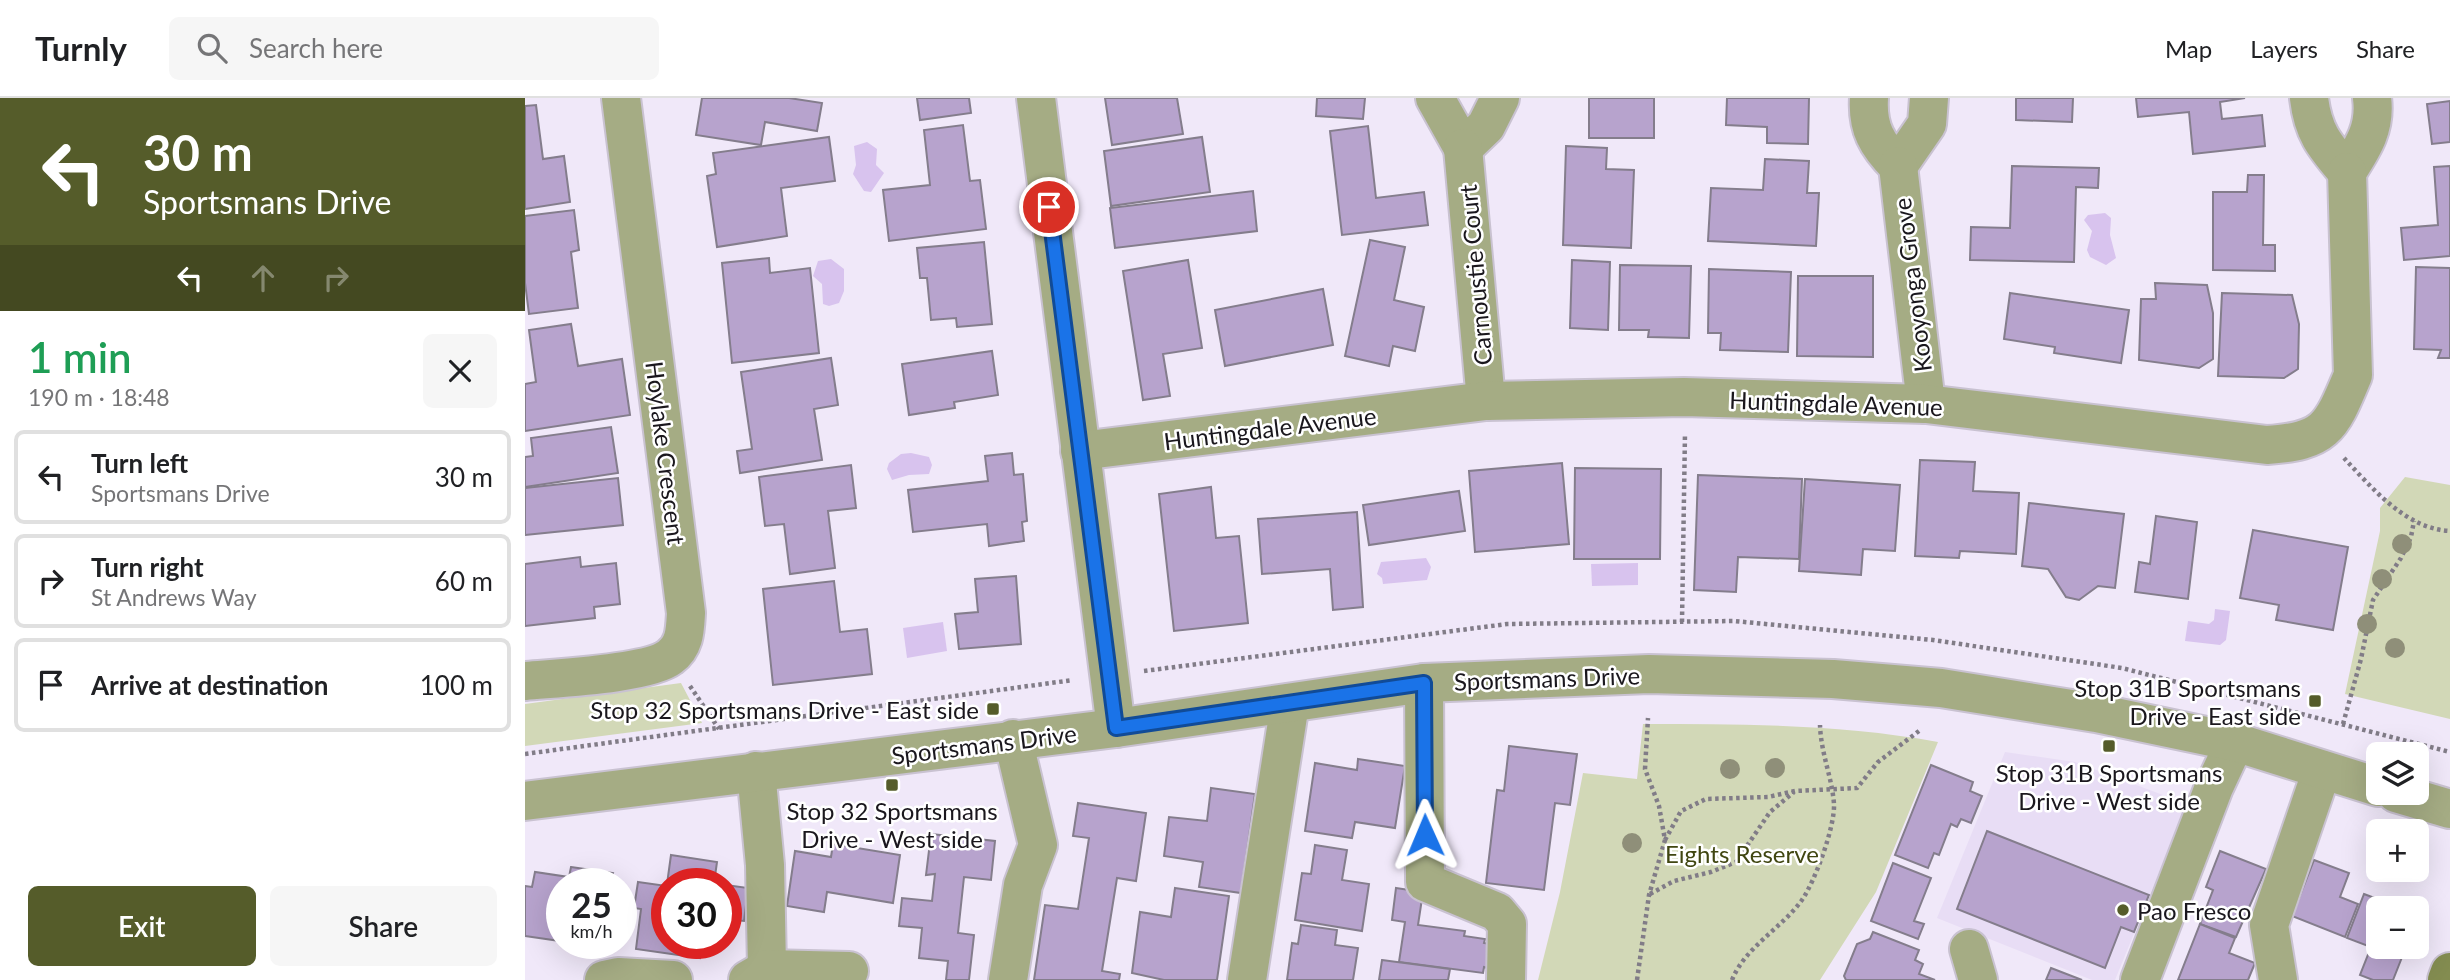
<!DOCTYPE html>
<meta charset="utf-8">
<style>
body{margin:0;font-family:Lato,sans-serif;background:#f6f6f6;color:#202124;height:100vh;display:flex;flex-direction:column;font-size:26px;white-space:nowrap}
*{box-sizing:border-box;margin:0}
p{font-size:23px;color:#757577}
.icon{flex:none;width:38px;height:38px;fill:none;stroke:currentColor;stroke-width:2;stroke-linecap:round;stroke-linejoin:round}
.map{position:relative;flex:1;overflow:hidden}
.panel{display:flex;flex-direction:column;background:#fff;width:525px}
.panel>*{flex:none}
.banner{background:#555c2a;color:#fff;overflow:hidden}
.tools{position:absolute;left:1841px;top:644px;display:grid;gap:14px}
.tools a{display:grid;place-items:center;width:63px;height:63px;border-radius:10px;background:#fff;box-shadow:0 7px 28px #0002;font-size:35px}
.speed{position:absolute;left:21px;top:770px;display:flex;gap:14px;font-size:35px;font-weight:700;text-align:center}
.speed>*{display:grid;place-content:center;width:91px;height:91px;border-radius:50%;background:#fff;box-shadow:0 7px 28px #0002;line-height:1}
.speed small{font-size:18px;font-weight:400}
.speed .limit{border:10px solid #d22;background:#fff;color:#111}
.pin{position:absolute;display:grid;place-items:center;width:60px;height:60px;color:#fff;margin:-30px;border:4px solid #fff;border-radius:50%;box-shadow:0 2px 7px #0007}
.me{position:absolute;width:77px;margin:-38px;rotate:359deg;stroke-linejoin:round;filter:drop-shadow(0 0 5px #0008)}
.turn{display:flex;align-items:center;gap:24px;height:147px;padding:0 28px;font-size:32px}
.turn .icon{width:91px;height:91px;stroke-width:2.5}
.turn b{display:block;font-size:49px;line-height:60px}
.lanes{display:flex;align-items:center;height:66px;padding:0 28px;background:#0003;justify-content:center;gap:35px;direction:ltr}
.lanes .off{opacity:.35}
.round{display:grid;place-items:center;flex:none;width:74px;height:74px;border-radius:10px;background:#f6f6f6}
.summary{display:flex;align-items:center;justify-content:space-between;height:119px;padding:0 28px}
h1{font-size:42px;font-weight:600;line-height:52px;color:#1e9e55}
.cta{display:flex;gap:14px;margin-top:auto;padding:14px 28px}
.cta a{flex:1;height:80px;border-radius:10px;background:#555c2a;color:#fff;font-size:28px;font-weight:600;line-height:80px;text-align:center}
.cta a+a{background:#f6f6f6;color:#202124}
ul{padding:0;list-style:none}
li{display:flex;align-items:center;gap:21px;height:94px;margin:0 14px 10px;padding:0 14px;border:4px solid #e0e0e0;border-radius:10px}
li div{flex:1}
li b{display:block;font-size:26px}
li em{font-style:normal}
header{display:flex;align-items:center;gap:42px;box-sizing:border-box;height:98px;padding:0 35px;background:#fff;border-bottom:2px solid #e0e0e0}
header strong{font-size:33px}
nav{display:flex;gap:38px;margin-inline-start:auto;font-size:24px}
.search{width:490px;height:63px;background:#f6f6f6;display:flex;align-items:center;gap:18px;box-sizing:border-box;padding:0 24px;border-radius:10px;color:#757577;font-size:26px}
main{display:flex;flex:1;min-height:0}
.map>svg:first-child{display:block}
.built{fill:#e8ddf5}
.green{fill:#d2d8b7}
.water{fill:#d8c3ee}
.building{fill:#b7a3cd;stroke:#847d8c;stroke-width:2}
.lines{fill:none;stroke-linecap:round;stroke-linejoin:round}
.minor-casing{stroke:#c9c2d1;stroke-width:42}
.tertiary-casing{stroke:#c9c2d1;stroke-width:42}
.secondary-casing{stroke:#c9c2d1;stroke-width:42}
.path{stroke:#817c87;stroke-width:4.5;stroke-dasharray:3.5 3.5;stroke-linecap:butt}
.minor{stroke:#a5ac84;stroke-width:38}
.tertiary{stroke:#a5ac84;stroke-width:38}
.secondary{stroke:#838c50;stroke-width:38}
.tree{fill:#8f8f79}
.route-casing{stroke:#114b97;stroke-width:18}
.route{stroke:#1a73e8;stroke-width:12}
.poi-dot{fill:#555c2a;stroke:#fff;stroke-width:2.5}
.labels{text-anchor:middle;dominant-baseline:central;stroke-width:5;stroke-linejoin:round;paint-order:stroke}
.street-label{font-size:24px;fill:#1a171d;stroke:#fff}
.poi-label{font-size:24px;fill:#1a171d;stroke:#fff;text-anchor:end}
.park-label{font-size:24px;fill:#404611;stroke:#fff}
</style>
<header>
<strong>Turnly</strong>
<div class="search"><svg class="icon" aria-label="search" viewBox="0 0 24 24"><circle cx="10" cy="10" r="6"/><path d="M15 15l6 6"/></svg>Search here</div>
<nav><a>Map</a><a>Layers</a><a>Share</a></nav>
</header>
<main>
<section class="panel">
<div class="banner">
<div class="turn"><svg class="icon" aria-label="left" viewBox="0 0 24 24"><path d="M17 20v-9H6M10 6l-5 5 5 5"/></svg><div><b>30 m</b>Sportsmans Drive</div></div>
<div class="lanes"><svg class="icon" aria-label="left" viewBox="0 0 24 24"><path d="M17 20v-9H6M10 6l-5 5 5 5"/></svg><svg class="icon off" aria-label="ahead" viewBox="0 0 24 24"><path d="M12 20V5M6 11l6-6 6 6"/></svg><svg class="icon off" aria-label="right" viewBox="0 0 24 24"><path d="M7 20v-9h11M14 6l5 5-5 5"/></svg></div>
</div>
<div class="summary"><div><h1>1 min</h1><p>190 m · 18:48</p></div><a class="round"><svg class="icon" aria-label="close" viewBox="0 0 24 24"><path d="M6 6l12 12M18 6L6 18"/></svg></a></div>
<ul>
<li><svg class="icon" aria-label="left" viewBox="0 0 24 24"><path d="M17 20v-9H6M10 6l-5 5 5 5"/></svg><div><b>Turn left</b><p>Sportsmans Drive</p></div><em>30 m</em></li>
<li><svg class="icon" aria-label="right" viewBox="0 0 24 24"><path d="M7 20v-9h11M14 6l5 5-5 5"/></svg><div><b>Turn right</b><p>St Andrews Way</p></div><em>60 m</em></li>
<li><svg class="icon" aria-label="arrive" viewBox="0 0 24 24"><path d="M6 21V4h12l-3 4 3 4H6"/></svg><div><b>Arrive at destination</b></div><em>100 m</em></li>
</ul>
<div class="cta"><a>Exit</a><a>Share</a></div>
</section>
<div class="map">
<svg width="1925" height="882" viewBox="0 0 1925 882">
<rect width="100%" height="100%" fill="#f0e8f9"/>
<polygon class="built" points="1480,654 1550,664 1662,706 1590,882 1567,882 1412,820"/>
<g class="green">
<polygon points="1880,379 1925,387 1925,621 1820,596 1855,433 1855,410"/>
<polygon points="156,585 177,625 0,648 0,606"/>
<path d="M1118 626C1216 626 1316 626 1413 644L1351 794 1295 882H1013L1035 794 1058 675 1112 681Z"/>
</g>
<g class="water">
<polygon points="342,44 352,51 351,67 359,75 346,94 339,93 328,76 331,67 329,48"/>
<polygon points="1580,115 1586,120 1585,137 1591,160 1581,167 1565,159 1562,152 1567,133 1559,122 1563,117"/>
<polygon points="306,161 319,171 319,193 314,205 304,208 298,206 297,186 288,178 293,163"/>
<polygon points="386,355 404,359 407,367 404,376 384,377 367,382 362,371 364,365 376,356"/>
<polygon points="901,460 906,469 902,482 858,486 857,480 852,476 856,464"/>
<polygon points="1113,465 1113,487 1067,488 1066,466"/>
<polygon points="1690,511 1705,513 1701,542 1695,547 1660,543 1663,523 1684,526 1689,522"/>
<polygon points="418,524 422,553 382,560 378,530"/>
</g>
<g class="building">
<polygon points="177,0 264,0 297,5 292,33 240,24 236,47 171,37"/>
<polygon points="392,0 444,0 446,15 395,22"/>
<polygon points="580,0 652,0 658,36 587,47"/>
<polygon points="792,0 840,0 838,21 791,18"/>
<rect x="1064" y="0" width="65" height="40"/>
<polygon points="1202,0 1284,0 1283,46 1242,45 1242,29 1201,27"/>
<polygon points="1491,0 1548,0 1547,24 1491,22"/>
<polygon points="1611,0 1720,0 1695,4 1697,21 1737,17 1740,48 1668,56 1664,14 1613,19"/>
<polygon points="1925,3 1925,44 1907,46 1902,6"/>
<polygon points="11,7 18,61 39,58 45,104 0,111 0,8"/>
<polygon points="438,27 445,83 455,82 461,131 364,143 358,92 405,87 399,32"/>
<polygon points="843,28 851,100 899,94 903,127 817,137 805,33"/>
<polygon points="304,39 310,83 256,90 262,138 192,149 182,78 191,76 188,55"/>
<polygon points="677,39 685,94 586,108 579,53"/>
<polygon points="1041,48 1082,50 1081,71 1109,72 1106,150 1038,147"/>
<polygon points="1240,61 1284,63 1282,95 1294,95 1291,148 1183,143 1186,90 1238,92"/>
<polygon points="1487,68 1574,70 1573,90 1551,89 1549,164 1445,162 1446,129 1485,130"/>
<polygon points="1925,68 1925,158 1879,162 1876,130 1913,127 1909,69"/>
<polygon points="1723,77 1739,77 1738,147 1750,147 1750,173 1688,172 1688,94 1722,94"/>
<polygon points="728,93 732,133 590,150 585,110"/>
<polygon points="49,112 54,152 46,154 53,210 4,216 0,185 0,118"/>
<polygon points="845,142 880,149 869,202 899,209 890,253 868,248 864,268 820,258"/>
<polygon points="459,144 467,226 432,229 431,220 406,222 402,180 395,180 392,150"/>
<polygon points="244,160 245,175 285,170 294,255 207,265 197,165"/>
<polygon points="663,162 677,250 638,256 645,298 618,302 598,173"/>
<polygon points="1047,162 1085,164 1083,232 1045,230"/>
<polygon points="1095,167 1166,168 1164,240 1123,239 1124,232 1094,232"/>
<polygon points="1891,169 1925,170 1925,260 1913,260 1916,252 1889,251"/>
<polygon points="1184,171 1266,174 1263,254 1195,252 1196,235 1183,235"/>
<polygon points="1273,178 1348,178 1348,259 1272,258"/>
<polygon points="1630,185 1682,187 1688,215 1688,261 1674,270 1614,262 1616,201 1631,201"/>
<polygon points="798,191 808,247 700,268 690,212"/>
<polygon points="1485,195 1604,212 1596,265 1529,255 1530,249 1479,241"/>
<polygon points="1697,195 1767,197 1774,226 1773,271 1759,280 1693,278"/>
<polygon points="46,226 53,268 97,261 105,317 0,333 0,286 11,284 4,232"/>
<polygon points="467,253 473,297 429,304 430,310 384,317 377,266"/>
<polygon points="306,260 313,307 289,311 297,362 215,375 212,353 227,351 216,274"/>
<polygon points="86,329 93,375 0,389 0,359 8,358 6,340"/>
<polygon points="487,355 489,377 498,376 502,423 497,424 499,443 464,448 462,426 388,434 383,392 463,383 460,358"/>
<polygon points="1395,362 1450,364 1448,393 1494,395 1491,456 1435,453 1434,460 1390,458"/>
<polygon points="1037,365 1044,446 950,454 944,373"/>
<polygon points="326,367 331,410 303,413 310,470 265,476 259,426 240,428 234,379"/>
<polygon points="1050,370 1136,371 1135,461 1049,461"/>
<polygon points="1173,377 1277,381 1274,461 1213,459 1211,494 1169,492"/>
<polygon points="93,380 98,427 0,437 0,390"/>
<polygon points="1280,381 1375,387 1370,453 1338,451 1336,477 1274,473"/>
<polygon points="686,389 691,440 714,438 723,525 649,533 634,396"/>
<polygon points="934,393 940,433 844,447 838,407"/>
<polygon points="1504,405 1599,416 1590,490 1573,488 1554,502 1541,499 1523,471 1497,468"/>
<polygon points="832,414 838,509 808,512 805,471 737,476 733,421"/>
<polygon points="1631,418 1672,424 1663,501 1610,494 1614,464 1625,466"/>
<polygon points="1728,432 1823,449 1808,532 1751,522 1754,507 1715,500"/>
<polygon points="55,459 56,469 91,465 95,506 69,509 70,520 0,528 0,466"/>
<polygon points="491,478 496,546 434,551 430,516 453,514 450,481"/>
<polygon points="309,483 315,534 342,531 347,576 248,587 238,491"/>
<polygon points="984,648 1052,656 1045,707 1030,705 1019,792 961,785 972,692 979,693"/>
<polygon points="833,661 880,668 870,730 830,724 827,740 780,733 790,665 832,672"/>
<polygon points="1406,667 1448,684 1445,693 1457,698 1446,725 1436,721 1432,729 1426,726 1414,757 1409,755 1403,770 1370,757"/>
<polygon points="686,690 730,696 716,795 674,789 678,764 639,758 644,719 682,723"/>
<polygon points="553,705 621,715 611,783 592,780 577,873 595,876 594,882 509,882 520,807 553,811 564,740 548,738"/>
<polygon points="1462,733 1624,797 1609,834 1596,829 1580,870 1432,811"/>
<polygon points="406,736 470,743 466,782 439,779 433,835 449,837 444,882 421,882 423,863 394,860 397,830 374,828 377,800 407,803 410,776 401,777"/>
<polygon points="308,746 375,757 368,805 302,794 299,814 262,808 270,753 306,759"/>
<polygon points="790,747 822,752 817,782 844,786 837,833 770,822 777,775 786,776"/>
<polygon points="1695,753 1741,771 1711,839 1675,826 1688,792 1681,789"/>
<polygon points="146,757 192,764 189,785 195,786 142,786"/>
<polygon points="1789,762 1824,775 1815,799 1833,806 1820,839 1767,818"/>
<polygon points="1368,765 1406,780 1389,823 1399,826 1393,841 1346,823"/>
<polygon points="46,769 88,775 86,786 37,786 35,843 0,838 0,788 7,789 10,774 44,779"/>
<polygon points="113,784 142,788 142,845 177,845 175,860 111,851 116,811 109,810"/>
<polygon points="201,787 223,790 219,823 201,821"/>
<polygon points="650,790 704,798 692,882 639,882 607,875 615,814 646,819"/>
<polygon points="871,790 898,794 893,827 940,833 939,838 960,841 959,845 970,847 967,871 959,869 958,875 874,864 880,824 867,822"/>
<polygon points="1839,796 1876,810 1853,810 1853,849 1881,849 1868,882 1848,882 1835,877 1846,849 1822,840"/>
<polygon points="1675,826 1710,840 1704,855 1730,865 1723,882 1653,882"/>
<polygon points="776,827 812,832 810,847 833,850 828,882 762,882 767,845 773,846"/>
<polygon points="1348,834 1394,852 1390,862 1398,866 1394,876 1410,882 1321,882 1319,878 1332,846 1345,841"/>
<polygon points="857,862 925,871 923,882 854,882"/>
<polygon points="1526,870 1557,882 1521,882"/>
</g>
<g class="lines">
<defs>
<g id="minor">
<polyline points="511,0 591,630"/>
<polyline points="910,0 938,50 961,28 975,0"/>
<path d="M1344 0C1342 30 1352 47 1373 68L1402 26 1404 0"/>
<path d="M1784 0C1788 35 1800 48 1822 74 1838 49 1851 30 1847 0"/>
<polyline points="938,50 961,303"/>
<polyline points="1373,68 1401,306"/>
<path d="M555 353 961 303 1159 299 1401 306 1742 347C1802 343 1806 329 1828 277L1822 74"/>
<path d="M0 583C31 580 123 576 145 559 160 548 160 532 161 515L96 0"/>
<polyline points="899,585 900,784 972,814 982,826 981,882"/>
<polyline points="231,673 240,767 242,871"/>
<polyline points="1444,851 1453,882"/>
<polyline points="79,882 93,879 148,882"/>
<polyline points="223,882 242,871 324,873"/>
<polyline points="483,882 498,787 513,747 488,641"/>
<polyline points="722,882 765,605"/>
<polyline points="1615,882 1689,689 1710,644"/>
<polyline points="1753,882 1744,827 1797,672"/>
</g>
<g id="tertiary">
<polyline points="1871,695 1925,711"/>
<polyline points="0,703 591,630 899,585 1124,576 1308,581 1416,590 1571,615 1710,644 1853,689"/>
</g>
<polyline id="secondary" points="1922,882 1925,874"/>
</defs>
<use href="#minor" class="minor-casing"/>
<use href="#tertiary" class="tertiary-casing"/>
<use href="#secondary" class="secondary-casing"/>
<g class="path">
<path d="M1819 360C1847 390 1881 431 1925 433"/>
<polyline points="1157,524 1160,335"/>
<polyline points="619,573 982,526 1209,523 1408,542 1597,570 1925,654"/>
<polyline points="165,588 194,631"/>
<polyline points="1818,626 1836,561 1848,502 1876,460 1886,439 1889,423"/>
<polyline points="0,656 548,582"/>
<polyline points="1140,742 1156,713 1181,701 1243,699 1270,693 1332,690 1353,664 1394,633"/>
<polyline points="1125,796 1149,783 1186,774 1211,764 1245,714 1269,694"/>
<polyline points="1112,882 1124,797 1140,742 1134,708 1120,671 1123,620"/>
<path d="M1207 882C1220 849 1257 830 1277 802 1290 783 1310 729 1309 706 1307 679 1296 656 1295 627"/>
</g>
<use href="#minor" class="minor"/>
<use href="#tertiary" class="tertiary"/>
<use href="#secondary" class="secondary"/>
</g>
<g class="tree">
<circle cx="1877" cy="446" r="10"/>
<circle cx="1857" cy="481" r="10"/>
<circle cx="1842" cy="526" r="10"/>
<circle cx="1870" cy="550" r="10"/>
<circle cx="1250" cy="670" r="10"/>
<circle cx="1205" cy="671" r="10"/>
<circle cx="1107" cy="745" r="10"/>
</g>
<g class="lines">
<defs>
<polyline id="route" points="524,109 591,630 899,585 900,737"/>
</defs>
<use href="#route" class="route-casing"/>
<use href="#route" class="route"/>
</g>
<g class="poi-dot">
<rect x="1783" y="596" width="14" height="14" rx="3.5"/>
<rect x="461" y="604" width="14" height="14" rx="3.5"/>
<rect x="1577" y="641" width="14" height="14" rx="3.5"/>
<rect x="360" y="680" width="14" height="14" rx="3.5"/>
<circle cx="1598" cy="812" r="7"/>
</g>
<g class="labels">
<g class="street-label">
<text transform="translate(950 177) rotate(-95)">Carnoustie Court</text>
<text transform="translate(1387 187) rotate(-97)">Kooyonga Grove</text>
<text transform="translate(1311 305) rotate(2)">Huntingdale Avenue</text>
<text transform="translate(745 330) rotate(-7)">Huntingdale Avenue</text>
<text transform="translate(141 355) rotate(83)">Hoylake Crescent</text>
<text transform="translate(1022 580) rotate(-2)">Sportsmans Drive</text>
<text transform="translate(459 646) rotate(-7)">Sportsmans Drive</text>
</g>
<g class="poi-label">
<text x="1776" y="589">Stop 31B Sportsmans<tspan x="1776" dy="28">Drive - East side</tspan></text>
<text x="454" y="611">Stop 32 Sportsmans Drive - East side</text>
<text x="1584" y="674" text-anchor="middle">Stop 31B Sportsmans<tspan x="1584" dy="28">Drive - West side</tspan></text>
<text x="367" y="712" text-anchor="middle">Stop 32 Sportsmans<tspan x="367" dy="28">Drive - West side</tspan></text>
<text x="1612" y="812" text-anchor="start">Pao Fresco</text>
</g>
<g class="park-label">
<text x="1217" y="755">Eights Reserve</text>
</g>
</g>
</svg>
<div class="tools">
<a><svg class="icon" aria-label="layers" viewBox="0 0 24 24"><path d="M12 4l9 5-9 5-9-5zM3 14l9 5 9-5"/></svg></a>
<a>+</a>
<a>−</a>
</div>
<div class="speed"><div>25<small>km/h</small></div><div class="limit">30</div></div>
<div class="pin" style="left:524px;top:109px;background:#d93025"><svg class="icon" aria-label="arrive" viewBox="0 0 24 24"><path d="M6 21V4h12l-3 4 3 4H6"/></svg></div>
<svg class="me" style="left:900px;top:737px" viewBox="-20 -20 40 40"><path d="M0-17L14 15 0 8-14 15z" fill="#1a73e8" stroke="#fff" stroke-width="4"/></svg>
</div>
</main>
